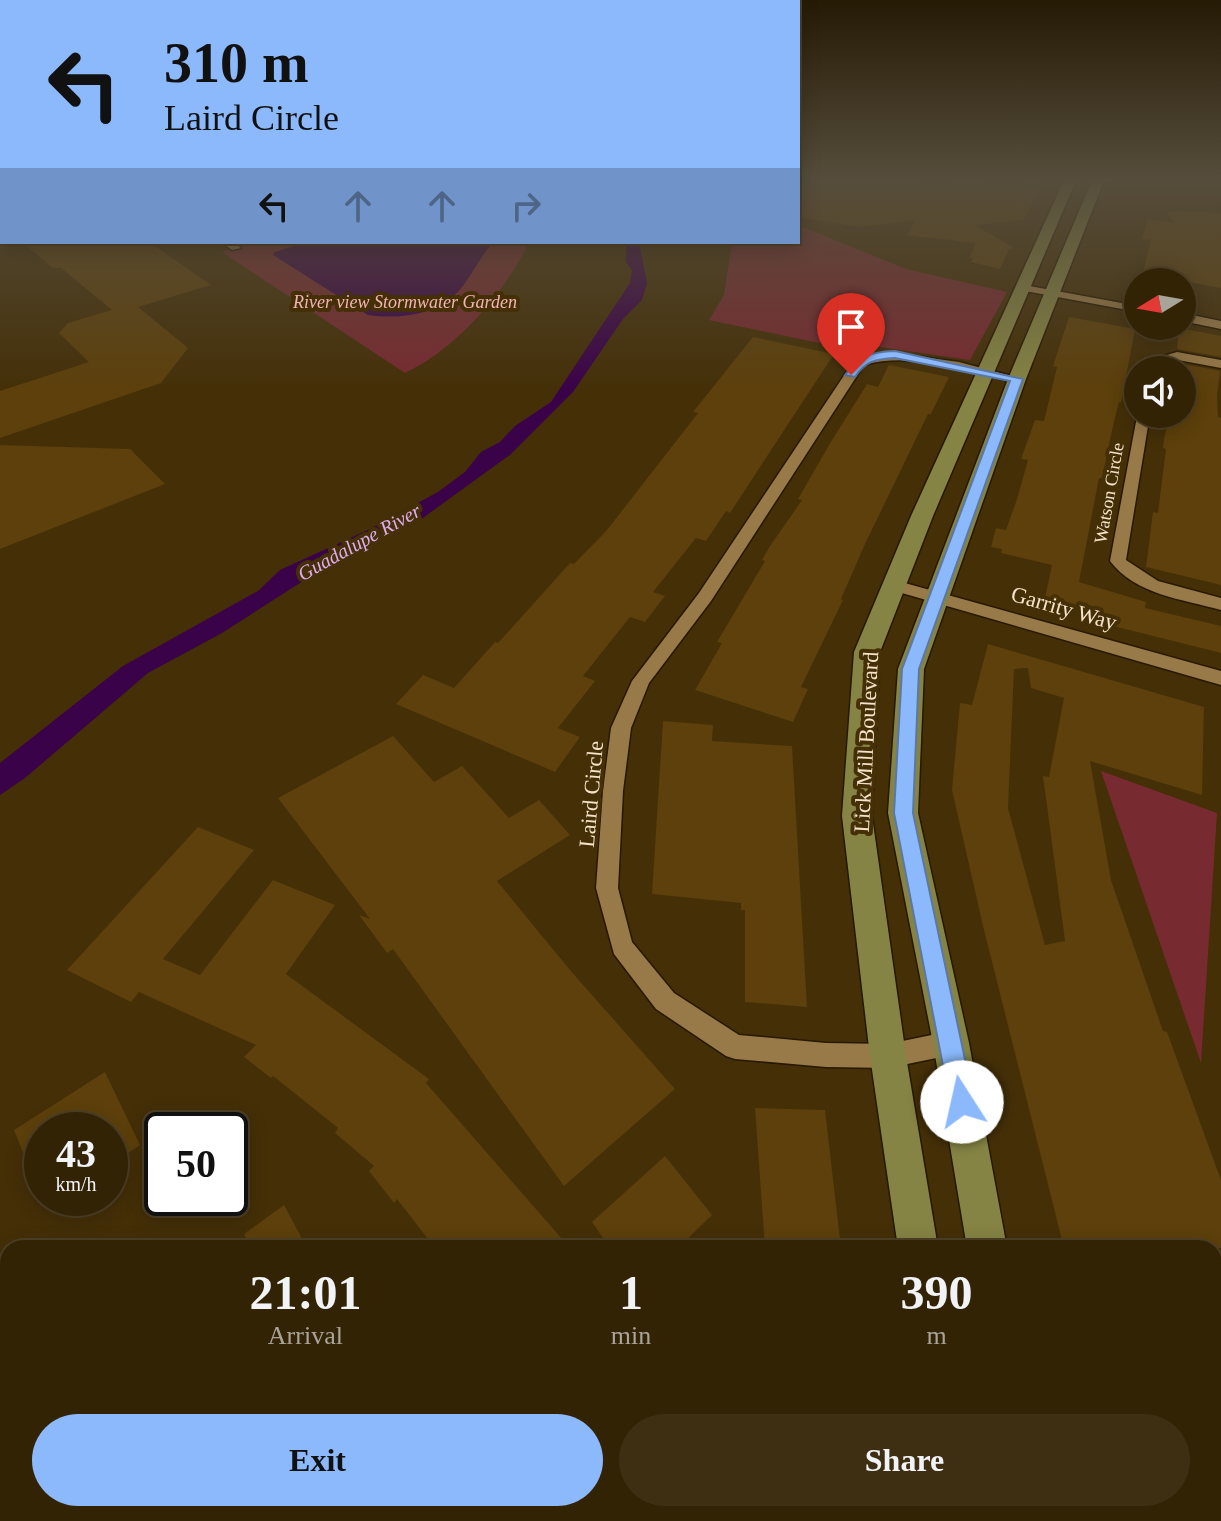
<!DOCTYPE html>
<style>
body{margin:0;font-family:Georgia,serif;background:#3e2f13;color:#f1f3f6;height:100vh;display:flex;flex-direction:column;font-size:30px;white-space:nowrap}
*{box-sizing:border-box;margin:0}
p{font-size:26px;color:#a9a49a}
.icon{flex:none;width:44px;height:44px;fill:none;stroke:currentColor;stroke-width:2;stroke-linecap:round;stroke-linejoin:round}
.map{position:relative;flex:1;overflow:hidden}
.details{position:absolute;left:0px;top:1240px;width:1222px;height:282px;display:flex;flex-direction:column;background:#332305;border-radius:24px 24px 0 0;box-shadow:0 4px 20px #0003,0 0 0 2px #4e4027}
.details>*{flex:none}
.top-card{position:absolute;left:0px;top:0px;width:800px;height:244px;box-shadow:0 4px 20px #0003,0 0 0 2px #4e4027;background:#8cb9fc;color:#111;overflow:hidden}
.needle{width:52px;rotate:259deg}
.fabs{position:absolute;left:1124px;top:268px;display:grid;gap:16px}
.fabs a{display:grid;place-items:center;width:72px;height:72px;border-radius:50%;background:#332305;box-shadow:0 4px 20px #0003,0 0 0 2px #4e4027;font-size:40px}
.speed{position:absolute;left:24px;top:1112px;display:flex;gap:16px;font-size:40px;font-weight:700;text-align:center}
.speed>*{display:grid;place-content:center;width:104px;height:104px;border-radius:50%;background:#332305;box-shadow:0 4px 20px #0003,0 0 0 2px #4e4027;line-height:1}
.speed small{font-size:20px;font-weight:400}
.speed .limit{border:4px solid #111;border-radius:12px;background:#fff;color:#111}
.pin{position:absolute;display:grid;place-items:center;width:68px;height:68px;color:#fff;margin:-82px -34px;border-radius:50% 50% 50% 0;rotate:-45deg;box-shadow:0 0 8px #0007}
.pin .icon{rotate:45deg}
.me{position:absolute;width:88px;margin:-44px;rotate:350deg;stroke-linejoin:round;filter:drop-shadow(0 0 6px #0008)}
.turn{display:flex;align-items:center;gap:28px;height:168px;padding:0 32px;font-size:36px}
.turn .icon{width:104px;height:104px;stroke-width:2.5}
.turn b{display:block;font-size:56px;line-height:68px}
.lanes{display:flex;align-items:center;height:76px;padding:0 32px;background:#0003;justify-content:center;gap:40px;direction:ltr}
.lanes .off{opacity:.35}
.eta{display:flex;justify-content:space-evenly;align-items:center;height:136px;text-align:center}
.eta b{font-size:48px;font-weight:700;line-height:56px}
.primary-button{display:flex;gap:16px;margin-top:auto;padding:16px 32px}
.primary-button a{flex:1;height:92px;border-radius:48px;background:#8cb9fc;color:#111;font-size:32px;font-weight:700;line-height:92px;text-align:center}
.primary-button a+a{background:#3e2f13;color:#f1f3f6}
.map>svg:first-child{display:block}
.green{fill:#782a31}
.water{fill:#3a0249}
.building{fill:#5d400b;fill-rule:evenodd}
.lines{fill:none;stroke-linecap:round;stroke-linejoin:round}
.minor-casing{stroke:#271800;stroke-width:3}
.secondary-casing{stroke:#271800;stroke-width:3}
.minor{fill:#987948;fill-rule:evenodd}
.secondary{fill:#858444;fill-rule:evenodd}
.route{fill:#8cb9fc;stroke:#5b78a4;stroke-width:2}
.labels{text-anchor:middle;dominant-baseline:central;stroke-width:8;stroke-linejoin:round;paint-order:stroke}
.far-park-label{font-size:18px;font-style:italic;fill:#f2b3b4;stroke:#442f07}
.far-street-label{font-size:18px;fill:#f5e4ca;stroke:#442f07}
.far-water-label{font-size:20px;font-style:italic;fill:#e0acf0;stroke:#442f07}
.street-label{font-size:22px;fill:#f5e4ca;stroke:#442f07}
</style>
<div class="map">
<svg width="1221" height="1521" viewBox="0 0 1221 1521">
<rect width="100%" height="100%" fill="#442f07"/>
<g class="green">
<polygon points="798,225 906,269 1007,292 970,360 880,347 848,349 709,320 724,295 732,242 798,242"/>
<path d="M257 242H529C504 294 457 348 405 373L222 252Z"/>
<polygon points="1101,771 1217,813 1201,1063"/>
</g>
<g class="water">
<path d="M307 242H493C482 255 475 269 465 283 444 314 403 320 368 315L273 255 275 252Z"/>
<polygon points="626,242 639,242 647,283 642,300 623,319 573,392 511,454 420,520 320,570 222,633 148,673 25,778 0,795 0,763 123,666 258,591 280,570 370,529 438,492 465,472 481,452 500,442 515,426 551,402 630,283 632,270 626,262"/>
</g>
<g class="building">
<polygon points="812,178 906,178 904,180 947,187 953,178 1011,185 1015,178 1046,178 1023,220 975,225 1014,248 1009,249 1000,269 971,262 973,258 969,258 976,243 907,235 915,221 859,227 798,217 798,186 806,187"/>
<polygon points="1178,211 1221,213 1221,288 1188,282 1150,282 1151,278 1142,277 1151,240 1142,239 1148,219 1174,223 1167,212"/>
<polygon points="22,242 149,242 211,285 138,307 188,348 161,383 0,438 0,391 89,362 59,333 68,323 112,310 61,268 53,268"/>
<polygon points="1069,317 1135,329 1121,403 1119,402 1113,426 1102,478 1099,478 1079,582 1146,602 1145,608 1221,626 1221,653 1105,624 1106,619 1044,603 1052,565 1001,553 1002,549 991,547 996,528 1006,530 1017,499 1028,460 1021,459 1035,420 1044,421 1057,367 1053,366"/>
<polygon points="1179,328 1221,336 1221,357 1177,349"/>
<polygon points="753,337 834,354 730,513 726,511 706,541 696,538 653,592 665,596 645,622 630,617 583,676 595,681 558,728 580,737 555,772 396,704 423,675 454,688 495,642 498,643 570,563 574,564 607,530 698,413 693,412"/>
<polygon points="1178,363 1220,371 1217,396 1218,417 1221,418 1221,585 1146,567 1153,512 1158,513 1166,449 1163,448 1164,439 1170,414 1182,414 1182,370 1177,370"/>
<polygon points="889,365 949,377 931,414 928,414 865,544 841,599 843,600 801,687 808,689 793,722 695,690 722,643 717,642 765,561 762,560 770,546 802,500 798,499 829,445 867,384 878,387"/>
<polygon points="0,445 130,449 165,484 0,549"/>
<path d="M988 644 1204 707 1202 795 1090 761 1111 880 1163 1031 1167 1032 1221 1180V1248H1064L983 926 952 790 960 703 972 705ZM1028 668 1031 688 1064 698 1049 777 1043 776 1065 941 1045 945 1008 808 1014 669Z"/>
<polygon points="663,721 713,725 712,741 792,746 807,1007 745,1002 745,910 741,910 741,903 652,894"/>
<polygon points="393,736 434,782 462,766 509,818 539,800 570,835 497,881 570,970 675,1089 564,1186 393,949 387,953 359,915 370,919 278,798"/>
<polygon points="198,827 254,850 163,959 200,975 273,880 335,905 286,974 429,1079 426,1083 570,1248 435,1248 397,1199 394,1203 369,1171 374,1166 335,1133 338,1128 273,1076 271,1078 244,1057 256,1045 139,992 131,1002 67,970"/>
<polygon points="105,1072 140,1145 110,1165 110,1130 42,1130 41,1198 14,1130"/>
<polygon points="755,1108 825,1110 841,1248 765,1248"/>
<polygon points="665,1156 712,1215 678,1248 610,1248 592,1222"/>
<polygon points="284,1205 307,1248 251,1248 244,1234"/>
</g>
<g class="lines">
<defs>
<g id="minor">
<polygon points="221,242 233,242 241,248 232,250"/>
<polygon points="1024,285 1138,306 1138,312 1020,290 1018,288"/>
<polygon points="1182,313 1221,321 1221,329 1182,321"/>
<polygon points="1177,352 1221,360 1221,368 1178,360 1159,365 1157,370 1145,370 1150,360"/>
<path d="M894 353 959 362 1023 379 1017 383C969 372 913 351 864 365L711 601 649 683 631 728 623 791 618 888 632 942 674 993 739 1035 826 1043 888 1044 951 1031 960 1034 964 1043 960 1052 951 1055 888 1068 826 1067 735 1059 726 1056 656 1009 614 954 596 888 603 791 611 728 632 681 699 593 855 359Z"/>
<path d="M1138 411V414H1150L1126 560 1158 581 1221 598V610C1182 599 1136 595 1110 561Z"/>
<polygon points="894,580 1221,671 1221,685 888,589 886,585 888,581"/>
</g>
<g id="secondary">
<polygon points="1065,178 1077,178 933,516 880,652 872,816 906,1056 938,1248 898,1248 870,1056 842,816 854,652 911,516"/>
<polygon points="1093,178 1105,178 1026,379 924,669 918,813 969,1043 1007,1248 967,1248 933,1043 888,813 898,669 1008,379"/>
<polygon points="936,1514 984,1514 985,1521 937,1521"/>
<polygon points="1009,1514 1057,1514 1058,1521 1010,1521"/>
</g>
</defs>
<use href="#minor" class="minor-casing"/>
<use href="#secondary" class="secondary-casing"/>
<use href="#minor" class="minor"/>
<use href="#secondary" class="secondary"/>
</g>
<linearGradient id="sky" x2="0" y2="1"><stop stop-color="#251a04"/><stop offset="0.46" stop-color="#564d3c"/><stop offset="1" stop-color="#564d3c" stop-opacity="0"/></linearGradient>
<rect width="1221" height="391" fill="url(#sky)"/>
<path class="route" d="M895 351 1023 379 919 669 913 813 974 1102 970 1110 962 1114 953 1110 950 1102 894 813 902 669 1010 381 895 358C875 359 866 361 855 377L845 375C859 355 871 352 895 351Z"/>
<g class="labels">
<g class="far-park-label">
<text x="405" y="302">River view Stormwater Garden</text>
</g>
<g class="far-street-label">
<text transform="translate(1109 493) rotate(-80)">Watson Circle</text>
</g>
<g class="far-water-label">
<text transform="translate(359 542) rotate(-29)">Guadalupe River</text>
</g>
<g class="street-label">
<text transform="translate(1064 608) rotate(16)">Garrity Way</text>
<text transform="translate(866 742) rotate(-87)">Lick Mill Boulevard</text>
<text transform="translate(591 794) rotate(-85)">Laird Circle</text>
</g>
</g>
</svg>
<div class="fabs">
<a><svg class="needle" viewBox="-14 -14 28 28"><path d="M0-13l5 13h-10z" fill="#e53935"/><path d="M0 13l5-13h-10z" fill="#a9a49a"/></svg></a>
<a><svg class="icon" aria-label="sound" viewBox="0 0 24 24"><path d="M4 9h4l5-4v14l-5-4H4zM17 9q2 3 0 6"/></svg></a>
</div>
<div class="speed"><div>43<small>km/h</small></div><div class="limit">50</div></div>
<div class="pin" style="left:851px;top:375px;background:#d93025"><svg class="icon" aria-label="arrive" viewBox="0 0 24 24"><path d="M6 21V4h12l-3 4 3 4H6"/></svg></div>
<svg class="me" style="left:962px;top:1102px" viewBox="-20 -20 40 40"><circle r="19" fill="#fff"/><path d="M0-13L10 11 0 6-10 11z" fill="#8cb9fc"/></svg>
<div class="top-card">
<div class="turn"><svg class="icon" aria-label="left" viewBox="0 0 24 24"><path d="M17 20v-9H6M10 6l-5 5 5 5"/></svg><div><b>310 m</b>Laird Circle</div></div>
<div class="lanes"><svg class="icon" aria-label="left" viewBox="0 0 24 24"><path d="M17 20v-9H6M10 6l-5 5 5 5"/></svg><svg class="icon off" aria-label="ahead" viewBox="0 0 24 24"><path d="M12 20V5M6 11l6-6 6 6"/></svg><svg class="icon off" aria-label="ahead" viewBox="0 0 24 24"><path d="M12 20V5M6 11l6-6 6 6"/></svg><svg class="icon off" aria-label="right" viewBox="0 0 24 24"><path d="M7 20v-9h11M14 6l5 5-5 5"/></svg></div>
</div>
<section class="details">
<div class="eta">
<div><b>21:01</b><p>Arrival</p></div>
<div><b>1</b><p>min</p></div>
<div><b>390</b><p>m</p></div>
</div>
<div class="primary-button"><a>Exit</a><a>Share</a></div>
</section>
</div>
